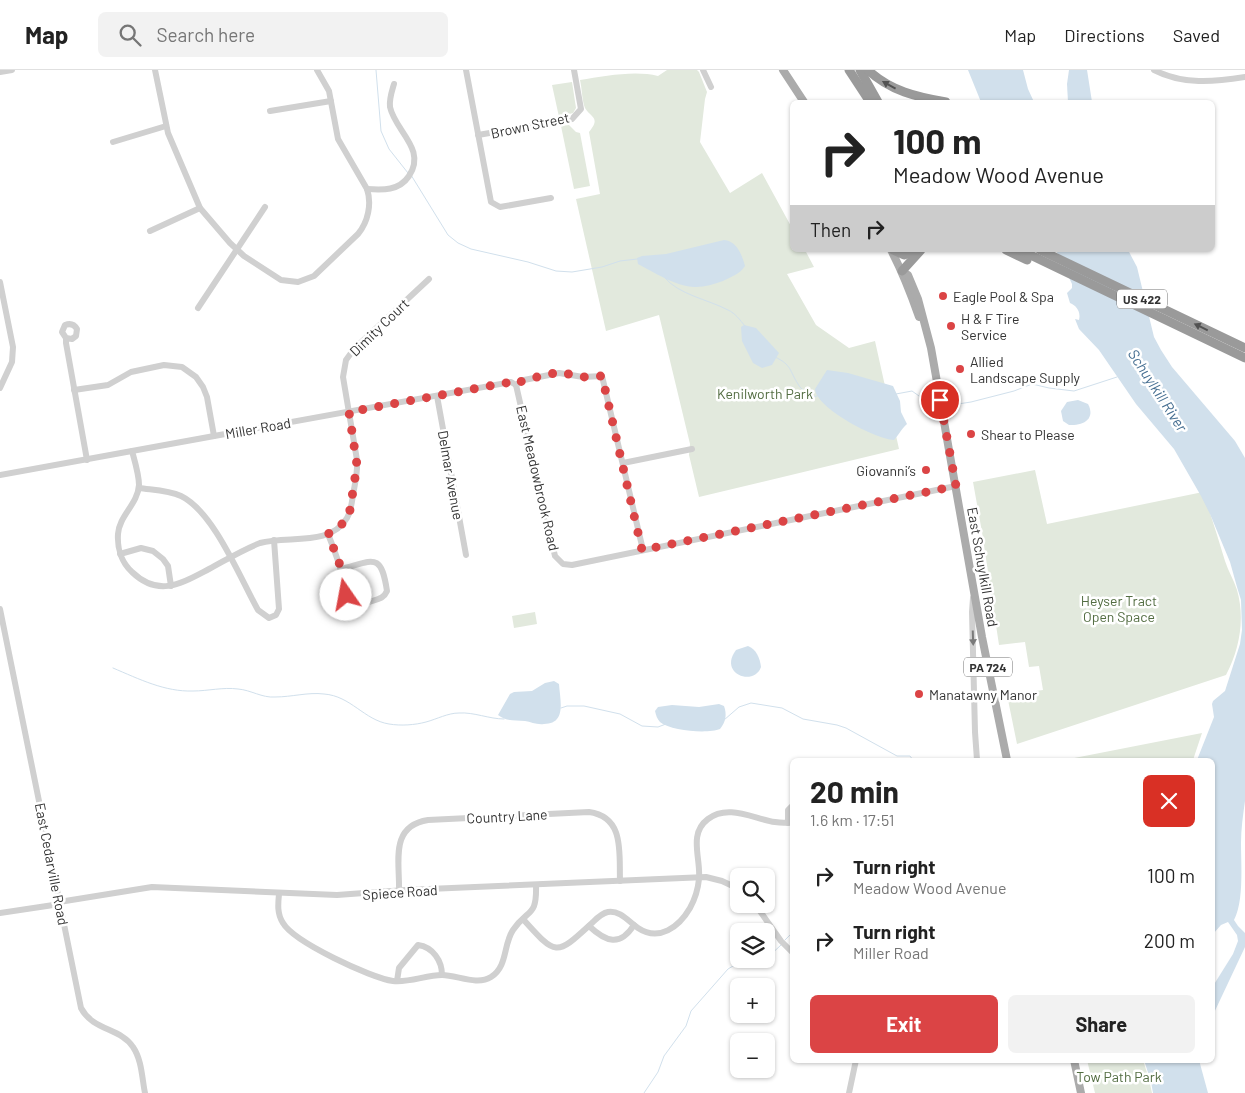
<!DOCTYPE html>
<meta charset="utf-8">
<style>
body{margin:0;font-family:Barlow,sans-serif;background:#f2f2f2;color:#222;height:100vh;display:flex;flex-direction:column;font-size:19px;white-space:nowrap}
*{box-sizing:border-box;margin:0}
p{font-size:16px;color:#767676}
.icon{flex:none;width:28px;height:28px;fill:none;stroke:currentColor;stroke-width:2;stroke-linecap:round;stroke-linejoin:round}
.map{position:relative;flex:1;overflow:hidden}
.drawer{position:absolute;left:790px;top:688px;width:425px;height:305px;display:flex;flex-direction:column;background:#fff;border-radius:8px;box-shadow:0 1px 4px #0004}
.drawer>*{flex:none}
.guide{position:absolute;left:790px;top:30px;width:425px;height:152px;border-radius:8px;box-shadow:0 1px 4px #0004;background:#fff;color:#222;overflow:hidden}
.controls{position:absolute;left:730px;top:798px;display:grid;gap:10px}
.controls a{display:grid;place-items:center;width:45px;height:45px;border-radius:8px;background:#fff;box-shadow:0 1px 4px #0004;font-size:25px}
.pin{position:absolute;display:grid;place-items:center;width:42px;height:42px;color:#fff;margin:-21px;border:2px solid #fff;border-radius:50%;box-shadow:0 1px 5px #0007}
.me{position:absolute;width:55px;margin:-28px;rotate:348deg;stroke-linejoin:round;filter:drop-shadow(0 0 4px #0008)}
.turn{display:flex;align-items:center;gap:18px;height:105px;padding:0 20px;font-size:22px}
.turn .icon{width:65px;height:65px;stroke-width:2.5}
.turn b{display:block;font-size:35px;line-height:42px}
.then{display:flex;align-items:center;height:48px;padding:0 20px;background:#0003;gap:10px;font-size:19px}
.round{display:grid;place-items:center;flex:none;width:52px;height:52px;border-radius:8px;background:#f2f2f2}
.headline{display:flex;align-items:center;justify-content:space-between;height:85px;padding:0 20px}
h1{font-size:30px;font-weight:700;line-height:38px}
.action{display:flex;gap:10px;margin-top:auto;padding:10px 20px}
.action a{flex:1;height:58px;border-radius:8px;background:#db4445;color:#fff;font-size:20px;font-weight:700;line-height:58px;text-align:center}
.action a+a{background:#f2f2f2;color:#222}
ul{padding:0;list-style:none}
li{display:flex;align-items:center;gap:15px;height:65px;padding:0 20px}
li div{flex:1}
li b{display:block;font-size:19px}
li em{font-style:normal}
header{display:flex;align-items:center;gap:30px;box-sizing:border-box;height:70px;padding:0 25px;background:#fff;border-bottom:1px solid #e0e0e0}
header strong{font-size:24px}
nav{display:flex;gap:28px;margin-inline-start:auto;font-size:18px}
.search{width:350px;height:45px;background:#f2f2f2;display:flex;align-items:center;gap:12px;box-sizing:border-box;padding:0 18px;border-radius:8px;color:#767676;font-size:19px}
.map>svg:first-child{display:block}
.green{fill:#e2e9dd}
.water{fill:#d1e0ec}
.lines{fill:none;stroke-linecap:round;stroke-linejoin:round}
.stream{stroke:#d1e0ec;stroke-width:1}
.minor{stroke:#d0d0d0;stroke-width:6}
.major{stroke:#ababab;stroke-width:8}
.highway{stroke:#9a9a9a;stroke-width:9}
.oneway{fill:#525252}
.oneway2{fill:#7a7a7a}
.route{stroke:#db4445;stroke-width:9;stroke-dasharray:0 16.2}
.poi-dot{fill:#db4445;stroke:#fff;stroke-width:2}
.labels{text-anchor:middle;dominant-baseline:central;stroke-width:5;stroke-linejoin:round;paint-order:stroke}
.shield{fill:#fff;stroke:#707070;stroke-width:1}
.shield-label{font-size:12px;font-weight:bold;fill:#333}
.street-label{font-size:14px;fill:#333;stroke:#fff}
.poi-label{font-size:14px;fill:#333;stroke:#fff;text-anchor:start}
.park-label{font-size:14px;fill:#536d42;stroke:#fff}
.water-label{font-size:15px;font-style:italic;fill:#456e91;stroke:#fff}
</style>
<header>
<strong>Map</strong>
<div class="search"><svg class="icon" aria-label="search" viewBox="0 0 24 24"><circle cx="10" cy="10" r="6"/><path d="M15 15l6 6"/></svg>Search here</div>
<nav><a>Map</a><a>Directions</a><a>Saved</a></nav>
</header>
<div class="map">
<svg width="1245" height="1023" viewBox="0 0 1245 1023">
<rect width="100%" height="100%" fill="#fff"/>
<g class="green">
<path d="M667 0H697L699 2 707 22 705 29 700 72 730 123 762 103 792 158V180H805L814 197 787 204 816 255 849 278 875 271 899 379 699 427 689 385 690 374 659 245 606 261 576 129 600 124 589 62C601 47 591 48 585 38 582 31 582 18 580 10 605 6 635 0 658 6Z"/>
<polygon points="572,12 576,38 573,43 559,47 552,15"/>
<polygon points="569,55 576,62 580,63 590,116 574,119 561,56"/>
<path d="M1035 400 1047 454 1203 422C1211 445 1218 468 1225 491 1228 501 1234 510 1237 520 1245 548 1240 579 1226 605L1017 674 1007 625 1043 620 1039 596 1029 597 1025 572 999 575 982 462 973 412Z"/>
<polygon points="535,542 537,554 514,558 512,546"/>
<polygon points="1202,663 1193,690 1064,690"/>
<polygon points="1087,990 1143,990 1149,1009 1152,1023 1095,1023"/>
</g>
<g class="water">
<polygon points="968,0 1023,0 1028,19 1034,32 981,32"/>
<polygon points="1069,0 1087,0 1092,32 1068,32 1067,14"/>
<path d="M724 170C737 171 742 185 745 196 740 204 731 207 723 211 714 214 705 217 696 217 679 218 653 202 638 194L637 188 642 186 666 184Z"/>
<path d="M1056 180H1128L1137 197 1154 267 1161 280 1172 297 1235 371 1245 388V731C1243 745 1241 759 1241 773 1241 795 1244 831 1234 850L1238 856 1245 863V877L1213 945V916L1233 884 1238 871 1237 865 1228 852 1221 855 1213 864 1212 690H1197L1214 647 1212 634 1213 631 1225 621 1240 574 1242 560 1241 530 1237 517 1230 492 1210 444 1201 426 1174 379 1136 334 1099 280 1079 259 1075 249 1079 250C1081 242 1077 236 1070 233L1067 223 1072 218V214Z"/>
<polygon points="744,255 756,258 779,283 772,295 762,298 753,293 742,271 741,257"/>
<path d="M827 300 848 303 893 316 900 331 901 342 907 354C901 359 899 365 894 370 875 369 816 338 815 319Z"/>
<path d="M1078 330 1088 334C1096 349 1083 356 1069 355L1063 351 1061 341 1067 332Z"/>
<path d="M748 576C756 579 760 588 761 597 754 617 718 604 736 580Z"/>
<path d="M554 611 559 614C560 630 567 654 544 654 537 655 531 652 525 651 515 650 507 652 498 645L510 624 514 622 532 621 545 613Z"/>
<path d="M719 634 724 636C727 644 726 652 720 659 708 664 671 661 660 652 657 649 656 645 655 641L658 637 672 635 699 637Z"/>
<polygon points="1144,990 1199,990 1208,1023 1153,1023 1151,1012"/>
</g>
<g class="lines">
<g class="stream">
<polyline points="376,0 381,61 389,79 408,103"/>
<polyline points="411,105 448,165 458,173 471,179 528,192 556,201 572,202 602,197 620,191 637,189"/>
<path d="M664 207C679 225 707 229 728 240 735 243 740 250 745 256"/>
<path d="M775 287C792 295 789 300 798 314 801 320 808 323 813 327L817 326"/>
<polyline points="896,324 912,321 936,338 939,337"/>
<polyline points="945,336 971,332 1014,321 1032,314 1049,318 1074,321 1117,307"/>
<path d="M113 598C139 609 165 622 193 621 208 621 223 617 238 619 251 620 262 628 275 627 292 627 308 622 324 624 351 626 364 650 389 654 401 656 415 655 426 652 437 649 448 643 459 643 474 642 489 649 504 649"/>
<polyline points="561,638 567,636 584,636 620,644 642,656 658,657 666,654"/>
<polyline points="724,650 739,637 751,633 782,638 803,649 837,655 846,658 897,686 910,686 913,690"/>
<polyline points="785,870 792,863"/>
<polyline points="644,1023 658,1002 664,986 686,956 691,941 728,899 733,896 765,890 781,875"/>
</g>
<g class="minor">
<path d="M155 0 168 63 200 138 230 173 244 186 281 210 298 212 314 206 358 164C368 152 372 134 367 119L338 69 329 21 317 0"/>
<polyline points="466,0 491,132 500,137 551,128"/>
<polyline points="703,0 711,17"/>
<path d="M1154 0C1183 15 1214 12 1245 7"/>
<polyline points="0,2 12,0"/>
<polyline points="270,41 331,31"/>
<polyline points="478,65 572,49 581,39 574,0"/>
<polyline points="113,72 166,56"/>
<path d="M367 119C383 120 399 121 409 106 427 79 395 61 390 37 389 29 392 21 394 14"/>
<polyline points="150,161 200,138"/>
<polyline points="0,212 13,277 12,292 0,318"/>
<polyline points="198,238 265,137"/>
<path d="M66 268 72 269 76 266 77 259C74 254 70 253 65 255L62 262 66 268V273L87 390"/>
<polyline points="516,315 555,486 563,494 572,495 956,416"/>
<polyline points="516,315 524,310 559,303 583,307 602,306 643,480"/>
<polyline points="74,320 108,315 131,302 164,295 182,297 196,307 203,317 207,327 214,366"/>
<polyline points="437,326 466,485"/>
<path d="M132 381C135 392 139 405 139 415 138 434 119 446 118 464 117 479 122 493 132 502 159 528 182 513 209 499 226 490 242 480 260 473 288 465 330 477 347 448 351 441 352 432 353 425 355 413 358 402 357 390L343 307 346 290 354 279 429 209"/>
<polyline points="623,393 692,379"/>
<polyline points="0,405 511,312 516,315"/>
<path d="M139 418C153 420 168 420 181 426 214 442 240 508 258 540L269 548 276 545 279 539 274 470"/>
<path d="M328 464C335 481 341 498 345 516 346 521 346 527 350 531 356 537 365 533 372 531 379 529 384 528 387 521 381 481 373 491 341 499"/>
<polyline points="120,484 141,478 153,481 163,489 168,496 171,516"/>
<polyline points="973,528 972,542 975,662 977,690"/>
<path d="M0 539 81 938C93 961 121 958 133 977 142 990 142 1009 145 1023"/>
<polyline points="788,753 788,740 792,736"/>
<path d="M399 821C400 793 389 756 428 750L589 742C625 747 619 783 620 811"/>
<path d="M279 824C278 834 277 844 283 853 294 872 371 908 393 911 409 913 426 905 442 905 457 905 477 916 491 907 508 896 503 875 513 860 528 838 537 848 536 815"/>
<polyline points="59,832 152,817 337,825 405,820 706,807 722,811 739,819"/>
<polyline points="755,834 781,871 792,882"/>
<polyline points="0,843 60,834"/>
<path d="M523 849C557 887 556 886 593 852 597 848 602 843 608 842 620 840 629 852 638 858 659 872 679 857 690 838 695 829 698 819 699 809 701 788 688 764 708 749 733 730 766 758 792 752"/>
<path d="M589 856C606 872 620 877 634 855"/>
<path d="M397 911 399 898 418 875C433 877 442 891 442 905"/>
<polyline points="849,1023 856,990"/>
</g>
<g class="major">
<polyline points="783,0 804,32"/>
<path d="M891 180C902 201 911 224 919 247"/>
<polyline points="902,201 908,205 918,229 931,278 982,567 1007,690"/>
<polyline points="1074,990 1081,1023"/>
</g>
<g class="highway">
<polyline points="849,0 870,32"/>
<polyline points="860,0 878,32"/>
<path d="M868 0C890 21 917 27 946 32"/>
<polyline points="893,180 904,185 913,182"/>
<polyline points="1006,180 1027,190"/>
<polyline points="1020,180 1245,288"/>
<polyline points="1040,180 1245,278"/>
<polyline points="902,201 921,180"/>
</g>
</g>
<defs><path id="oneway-solid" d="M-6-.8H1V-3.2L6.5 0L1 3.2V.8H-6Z" transform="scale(1.25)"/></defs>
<g class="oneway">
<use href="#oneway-solid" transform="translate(889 15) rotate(-151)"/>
<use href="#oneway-solid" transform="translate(1201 257) rotate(-154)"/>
</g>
<use class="oneway2" href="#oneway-solid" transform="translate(973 568) rotate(88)"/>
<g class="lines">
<polyline class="route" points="346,525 339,492 328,464 338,458 345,451 350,440 357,395 349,342 511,312 516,314 524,310 559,302 583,307 602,306 642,480 956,416 940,330"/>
</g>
<g class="poi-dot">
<circle cx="943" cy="226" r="5"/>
<circle cx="951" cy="256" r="5"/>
<circle cx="960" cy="299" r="5"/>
<circle cx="971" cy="364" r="5"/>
<circle cx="926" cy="400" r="5"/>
<circle cx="919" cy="624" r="5"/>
</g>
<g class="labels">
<g class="shield">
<rect x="1117" y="219.5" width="50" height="19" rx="4"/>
<rect x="964" y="587.5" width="48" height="19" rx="4"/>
</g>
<g class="shield-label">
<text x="1142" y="229">US 422</text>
<text x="988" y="597">PA 724</text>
</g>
<g class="street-label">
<text transform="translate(530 55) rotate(-12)">Brown Street</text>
<text transform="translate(379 257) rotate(-44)">Dimity Court</text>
<text transform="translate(258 358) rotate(-10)">Miller Road</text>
<text transform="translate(451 405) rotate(80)">Delmar Avenue</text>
<text transform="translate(538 408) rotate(77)">East Meadowbrook Road</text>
<text transform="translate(983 497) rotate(80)">East Schuylkill Road</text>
<text transform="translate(507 746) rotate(-3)">Country Lane</text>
<text transform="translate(52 794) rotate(79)">East Cedarville Road</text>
<text transform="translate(400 822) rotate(-4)">Spiece Road</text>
</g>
<g class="poi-label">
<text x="953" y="226">Eagle Pool &amp; Spa</text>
<text x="961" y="248">H &amp; F Tire<tspan x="961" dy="16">Service</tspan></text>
<text x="970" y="291">Allied<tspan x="970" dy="16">Landscape Supply</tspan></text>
<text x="981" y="364">Shear to Please</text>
<text x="916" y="400" text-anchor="end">Giovanni’s</text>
<text x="929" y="624">Manatawny Manor</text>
</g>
<g class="park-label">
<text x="765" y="323">Kenilworth Park</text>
<text x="1119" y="530">Heyser Tract<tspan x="1119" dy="16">Open Space</tspan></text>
<text x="1119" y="1006">Tow Path Park</text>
</g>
<g class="water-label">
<text transform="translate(1158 320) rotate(57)">Schuylkill River</text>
</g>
</g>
</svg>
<div class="controls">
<a><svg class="icon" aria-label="search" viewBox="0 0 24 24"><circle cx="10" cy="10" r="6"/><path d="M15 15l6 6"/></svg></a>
<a><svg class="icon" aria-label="layers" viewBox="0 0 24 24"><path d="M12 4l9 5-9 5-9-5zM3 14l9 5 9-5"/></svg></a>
<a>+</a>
<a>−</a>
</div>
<div class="pin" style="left:940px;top:330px;background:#d93025"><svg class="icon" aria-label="arrive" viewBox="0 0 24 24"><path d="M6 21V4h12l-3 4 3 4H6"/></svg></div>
<svg class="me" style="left:346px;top:525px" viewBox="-20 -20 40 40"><circle r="19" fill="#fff"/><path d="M0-13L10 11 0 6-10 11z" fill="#db4445"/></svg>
<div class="guide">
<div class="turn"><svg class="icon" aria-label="right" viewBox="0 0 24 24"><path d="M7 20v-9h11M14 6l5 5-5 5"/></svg><div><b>100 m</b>Meadow Wood Avenue</div></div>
<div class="then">Then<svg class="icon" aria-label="right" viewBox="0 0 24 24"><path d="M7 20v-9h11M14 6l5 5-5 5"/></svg></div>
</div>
<section class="drawer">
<div class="headline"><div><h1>20 min</h1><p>1.6 km · 17:51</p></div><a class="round" style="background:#d93025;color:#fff"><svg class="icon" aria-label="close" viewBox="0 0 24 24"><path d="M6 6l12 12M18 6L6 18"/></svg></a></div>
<ul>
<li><svg class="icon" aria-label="right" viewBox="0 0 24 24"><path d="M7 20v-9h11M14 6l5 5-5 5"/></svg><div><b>Turn right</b><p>Meadow Wood Avenue</p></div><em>100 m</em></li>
<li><svg class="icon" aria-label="right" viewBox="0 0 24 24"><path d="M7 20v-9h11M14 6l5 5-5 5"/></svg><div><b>Turn right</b><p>Miller Road</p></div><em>200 m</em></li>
</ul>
<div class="action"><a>Exit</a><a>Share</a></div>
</section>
</div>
